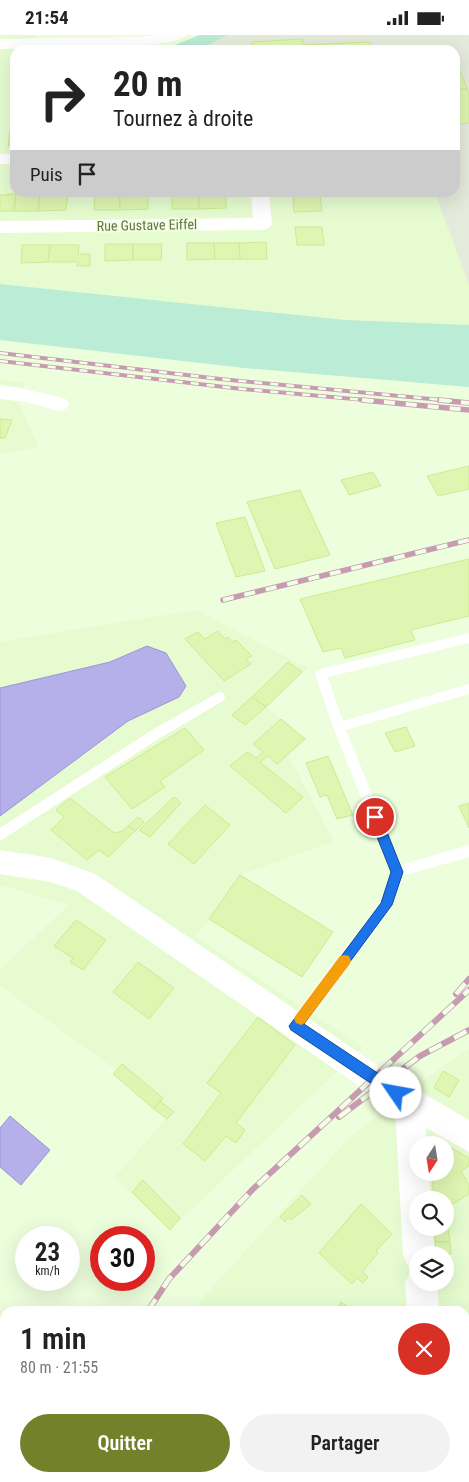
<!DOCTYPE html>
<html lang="fr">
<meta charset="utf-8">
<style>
body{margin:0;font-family:"Roboto Condensed",sans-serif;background:#f2f2f2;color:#222;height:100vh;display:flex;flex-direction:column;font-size:19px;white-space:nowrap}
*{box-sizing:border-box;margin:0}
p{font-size:16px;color:#767676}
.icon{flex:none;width:28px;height:28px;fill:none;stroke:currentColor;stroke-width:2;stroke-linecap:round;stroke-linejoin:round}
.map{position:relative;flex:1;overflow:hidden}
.sheet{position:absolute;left:0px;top:1271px;width:470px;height:176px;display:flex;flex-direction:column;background:#fff;border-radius:15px 15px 0 0;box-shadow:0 5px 20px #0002}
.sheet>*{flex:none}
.guide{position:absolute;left:10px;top:10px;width:450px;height:152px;border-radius:15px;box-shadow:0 5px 20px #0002;background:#fff;color:#222;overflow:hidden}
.needle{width:32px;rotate:192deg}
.controls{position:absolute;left:409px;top:1101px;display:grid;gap:10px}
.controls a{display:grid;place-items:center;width:45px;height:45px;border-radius:50%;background:#fff;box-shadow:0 5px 20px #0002;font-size:25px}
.speed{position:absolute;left:15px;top:1191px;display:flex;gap:10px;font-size:25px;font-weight:700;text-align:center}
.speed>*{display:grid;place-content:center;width:65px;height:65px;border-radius:50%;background:#fff;box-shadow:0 5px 20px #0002;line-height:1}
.speed small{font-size:12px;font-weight:400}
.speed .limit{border:8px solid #d22;background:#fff;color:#111}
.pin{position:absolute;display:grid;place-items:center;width:42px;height:42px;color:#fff;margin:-21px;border:2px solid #fff;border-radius:50%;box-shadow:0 1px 5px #0007}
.me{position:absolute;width:55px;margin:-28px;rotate:303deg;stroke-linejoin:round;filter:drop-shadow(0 0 4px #0008)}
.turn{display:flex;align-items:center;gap:18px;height:105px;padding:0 20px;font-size:22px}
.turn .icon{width:65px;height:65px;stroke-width:2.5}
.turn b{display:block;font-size:35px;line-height:42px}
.then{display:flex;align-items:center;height:48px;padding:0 20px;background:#0003;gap:10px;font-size:19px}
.round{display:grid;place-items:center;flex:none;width:52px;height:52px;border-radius:26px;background:#f2f2f2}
.headline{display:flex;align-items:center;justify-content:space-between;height:85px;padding:0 20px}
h1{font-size:30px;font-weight:600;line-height:38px}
.cta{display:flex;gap:10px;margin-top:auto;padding:10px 20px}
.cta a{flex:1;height:58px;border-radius:30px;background:#73812b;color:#fff;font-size:20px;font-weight:600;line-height:58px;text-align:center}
.cta a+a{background:#f2f2f2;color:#222}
.status{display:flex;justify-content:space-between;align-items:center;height:35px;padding:0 25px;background:#fff;direction:ltr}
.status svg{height:14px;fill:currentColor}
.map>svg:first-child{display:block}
.residential{fill:#e6fcd0;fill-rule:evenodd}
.industrial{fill:#e4ebda}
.green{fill:#bbecd5}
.water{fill:#b5b0e9;stroke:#9c95dc}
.building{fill:#dff6b2;stroke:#cdea91}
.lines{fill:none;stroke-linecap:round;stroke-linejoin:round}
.service{fill:#fff;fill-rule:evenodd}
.minor{fill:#fff;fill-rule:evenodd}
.rail-far2-casing{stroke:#c79cb2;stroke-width:4}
.rail-far1-casing{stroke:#c79cb2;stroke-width:5.5}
.rail-casing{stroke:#c79cb2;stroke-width:6}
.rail-far2{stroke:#f1ffe5;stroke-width:2.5;stroke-dasharray:8;stroke-linecap:butt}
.rail-far1{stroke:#f1ffe5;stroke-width:4;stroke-dasharray:11;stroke-linecap:butt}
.rail{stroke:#f1ffe5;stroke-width:4.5;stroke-dasharray:14;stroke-linecap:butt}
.route{fill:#1a73e8;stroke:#114b97}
.slow{fill:#f59e0b}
.labels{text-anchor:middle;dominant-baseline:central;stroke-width:4;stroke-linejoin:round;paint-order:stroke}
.far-street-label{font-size:14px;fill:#677543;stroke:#f1ffe5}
</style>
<div class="status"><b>21:54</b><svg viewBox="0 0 49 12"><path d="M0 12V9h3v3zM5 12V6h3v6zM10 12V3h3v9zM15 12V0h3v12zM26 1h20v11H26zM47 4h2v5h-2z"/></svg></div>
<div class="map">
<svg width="469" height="1447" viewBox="0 0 469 1447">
<rect width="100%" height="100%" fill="#ecfedc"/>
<g class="residential">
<polygon points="0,0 36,0 31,14 203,13 200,15 15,15 15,158 435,158 469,250 469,290 346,285 0,249"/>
<polygon points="0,345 25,348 18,366 39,412 0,419"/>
<polygon points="196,575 308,633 266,672 307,704 288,720 334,806 240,840 196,902 363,1012 170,1195 114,1143 173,1076 0,951 0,934 69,870 0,850 0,607"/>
<path d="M469 1014V1447H388L383 1443 465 1442V1276H196L206 1259 348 1104 419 1048ZM418 1110H445V1138H418ZM418 1165H445V1192H418ZM418 1220H445V1248H418Z"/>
</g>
<polygon class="industrial" points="228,0 469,0 469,250 435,158 455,158 455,15 200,15"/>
<g class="green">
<polygon points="200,0 228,0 203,13 167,13"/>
<polygon points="0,249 346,285 469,290 469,352 244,333 0,305"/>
</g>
<g class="water">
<polygon points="147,611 166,618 186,651 179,662 128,686 0,781 0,653 110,627"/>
<polygon points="10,1081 50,1115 21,1150 0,1132 0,1093"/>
</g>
<g class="building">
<polygon points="302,4 305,15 253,15 252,7"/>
<polygon points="369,7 372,13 305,15 304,10"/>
<polygon points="455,31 458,31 467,54 455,55"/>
<polygon points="467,54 469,58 469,88 456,89 455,55"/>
<polygon points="10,96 15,96 15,111 8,111"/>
<rect x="172" y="158" width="27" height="16"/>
<polygon points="199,158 226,158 226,173 199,174"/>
<polygon points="16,159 14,176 0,176 0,160"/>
<polygon points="16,159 40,159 38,176 14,176"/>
<polygon points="40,159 68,159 66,175 38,176"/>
<polygon points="95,159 120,159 120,175 94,175"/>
<polygon points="120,159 148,159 148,174 120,175"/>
<polygon points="320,159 322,176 294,177 293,160"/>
<polygon points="295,192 322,192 324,210 297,210"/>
<polygon points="266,207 267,224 240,224 239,208"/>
<polygon points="187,208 214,208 215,224 187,225"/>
<polygon points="214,208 239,208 240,224 215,224"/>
<polygon points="105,209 133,209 133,225 105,226"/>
<polygon points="133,209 162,209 161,225 133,225"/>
<polygon points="22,210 50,210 48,227 21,228"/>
<polygon points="50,210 79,210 78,219 90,219 90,231 77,231 78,227 48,227"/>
<polygon points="0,384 12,385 5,403 0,403"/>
<polygon points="469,431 469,454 438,461 427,441"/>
<polygon points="373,437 381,451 349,460 341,445"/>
<polygon points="300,455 330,520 275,534 247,467"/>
<polygon points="245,482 265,536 236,542 216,488"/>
<polygon points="469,524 469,581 411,595 415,605 345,623 341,613 323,617 300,564"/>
<polygon points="218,596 225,604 228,602 233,607 236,605 252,621 246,624 251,629 224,646 185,604 198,597 205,604"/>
<polygon points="288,627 302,637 266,672 252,662"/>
<polygon points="252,662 266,672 245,690 232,680"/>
<polygon points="281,684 305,704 277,729 268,721 260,727 303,762 286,778 230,731 247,717 256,723 263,717 253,709"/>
<polygon points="406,692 415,711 395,717 385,698"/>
<polygon points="185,693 204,715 160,746 165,752 132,774 105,742"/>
<polygon points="328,721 353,780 337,784 327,760 320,762 306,728"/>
<polygon points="174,762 181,768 150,802 139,795"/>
<polygon points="70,763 114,798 123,796 128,791 135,796 108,822 99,815 87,825 51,795 64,782 56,775"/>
<polygon points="469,768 469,793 459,771"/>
<polygon points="205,770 230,790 194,829 168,809"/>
<polygon points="138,782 144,787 135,796 128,791"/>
<polygon points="240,840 333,897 302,942 209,884"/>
<polygon points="76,885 106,905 83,935 70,927 73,923 54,911"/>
<polygon points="138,927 174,953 149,984 113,957"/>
<polygon points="258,982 295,1010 236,1088 245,1095 236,1108 226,1101 205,1126 183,1109 221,1058 207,1048"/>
<polygon points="122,1029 163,1063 154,1074 113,1039"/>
<polygon points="443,1036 459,1045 449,1062 434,1053"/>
<polygon points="160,1066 174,1077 167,1084 154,1074"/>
<polygon points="439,1106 469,1123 469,1131 461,1136 469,1150 469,1159 445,1174 445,1165 434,1165 432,1138 445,1138 445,1110 433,1110"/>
<polygon points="143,1145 180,1183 170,1195 132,1157"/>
<polygon points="302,1160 311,1169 291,1185 288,1182 285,1187 280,1182"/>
<polygon points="361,1169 392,1199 376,1216 378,1218 362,1237 368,1242 363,1248 357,1243 352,1249 319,1218"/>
<polygon points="445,1174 450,1207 435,1207 434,1192 445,1192"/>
<polygon points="435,1207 450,1207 451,1219 436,1220"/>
<polygon points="341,1267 354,1276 336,1276"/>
</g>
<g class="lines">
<g class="service">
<polygon points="469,598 469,608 328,642 343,686 469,649 469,659 346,695 401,830 469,810 469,822 402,841 391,874 300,996 295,998 290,996 288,991 290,986 380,867 390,837 333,692 315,639 317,636 321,634"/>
<polygon points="219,657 223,658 225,662 223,666 160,703 0,806 0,793 152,695"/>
</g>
<g class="minor">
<path d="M157 0H186C174 17 27 13 0 14V4L134 2Z"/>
<rect x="0" y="119" width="15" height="10"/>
<polygon points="251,158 269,158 272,189 269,193 263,195 0,198 0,186 253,183"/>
<path d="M0 350C23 353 44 358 66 364L69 369 66 374 59 376 26 367 0 364Z"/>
<polygon points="0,815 51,823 95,839 392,1040 469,1085 469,1117 426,1093 427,1110 418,1110 418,1138 429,1138 431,1165 418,1165 418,1192 433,1192 435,1220 418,1220 418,1248 437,1248 439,1276 407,1276 405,1248 410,1237 416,1234 408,1231 403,1220 395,1074 372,1060 77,856 51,847 0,839"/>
<rect x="416" y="1442" width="34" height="5"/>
</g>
<defs>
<g id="rail-far2">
<polyline points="0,318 220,344 452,366"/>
<polyline points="0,326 242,354 376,366"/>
</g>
<g id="rail-far1">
<polyline points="362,365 469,375"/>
<polyline points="439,365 469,368"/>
<polyline points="223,565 469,505"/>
</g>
<g id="rail">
<polyline points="456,959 469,944"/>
<polyline points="339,1082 420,1021 469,995"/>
<polyline points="148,1276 169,1244 253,1154 469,955"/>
<polyline points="47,1447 50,1442"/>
</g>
</defs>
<use href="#rail-far2" class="rail-far2-casing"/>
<use href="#rail-far1" class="rail-far1-casing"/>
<use href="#rail" class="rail-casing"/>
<use href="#rail-far2" class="rail-far2"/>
<use href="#rail-far1" class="rail-far1"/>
<use href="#rail" class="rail"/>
</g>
<polygon class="route" points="375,777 379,779 381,782 403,837 392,870 304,989 400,1053 402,1058 400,1063 396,1065 291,995 289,991 381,868 391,837 369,782 371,779"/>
<polygon class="slow" points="344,920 349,921 351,926 349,930 305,988 301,990 296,988 294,984 296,980 340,921"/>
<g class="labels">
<g class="far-street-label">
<text transform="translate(147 190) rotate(-1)">Rue Gustave Eiffel</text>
</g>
</g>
</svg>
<div class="controls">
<a><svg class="needle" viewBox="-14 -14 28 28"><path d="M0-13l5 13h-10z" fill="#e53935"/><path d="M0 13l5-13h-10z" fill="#767676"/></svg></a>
<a><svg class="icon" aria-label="search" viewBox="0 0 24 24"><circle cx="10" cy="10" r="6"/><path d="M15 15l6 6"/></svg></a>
<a><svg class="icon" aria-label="layers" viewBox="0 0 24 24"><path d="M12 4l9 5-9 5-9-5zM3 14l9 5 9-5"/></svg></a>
</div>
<div class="speed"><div>23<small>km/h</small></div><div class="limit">30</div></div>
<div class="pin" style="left:375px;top:782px;background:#d93025"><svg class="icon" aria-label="arrive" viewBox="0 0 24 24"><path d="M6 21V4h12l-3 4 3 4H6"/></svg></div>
<svg class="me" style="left:396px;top:1058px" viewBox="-20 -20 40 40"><circle r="19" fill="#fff"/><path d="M0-13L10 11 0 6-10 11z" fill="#1a73e8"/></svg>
<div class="guide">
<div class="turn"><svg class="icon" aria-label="right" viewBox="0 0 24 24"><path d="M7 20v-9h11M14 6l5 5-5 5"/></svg><div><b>20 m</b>Tournez à droite</div></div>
<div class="then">Puis<svg class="icon" aria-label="arrive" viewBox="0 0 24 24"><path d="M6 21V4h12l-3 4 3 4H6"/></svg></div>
</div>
<section class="sheet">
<div class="headline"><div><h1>1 min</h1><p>80 m · 21:55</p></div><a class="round" style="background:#d93025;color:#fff"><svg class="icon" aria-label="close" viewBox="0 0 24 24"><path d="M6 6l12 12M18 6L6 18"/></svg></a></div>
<div class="cta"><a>Quitter</a><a>Partager</a></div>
</section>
</div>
